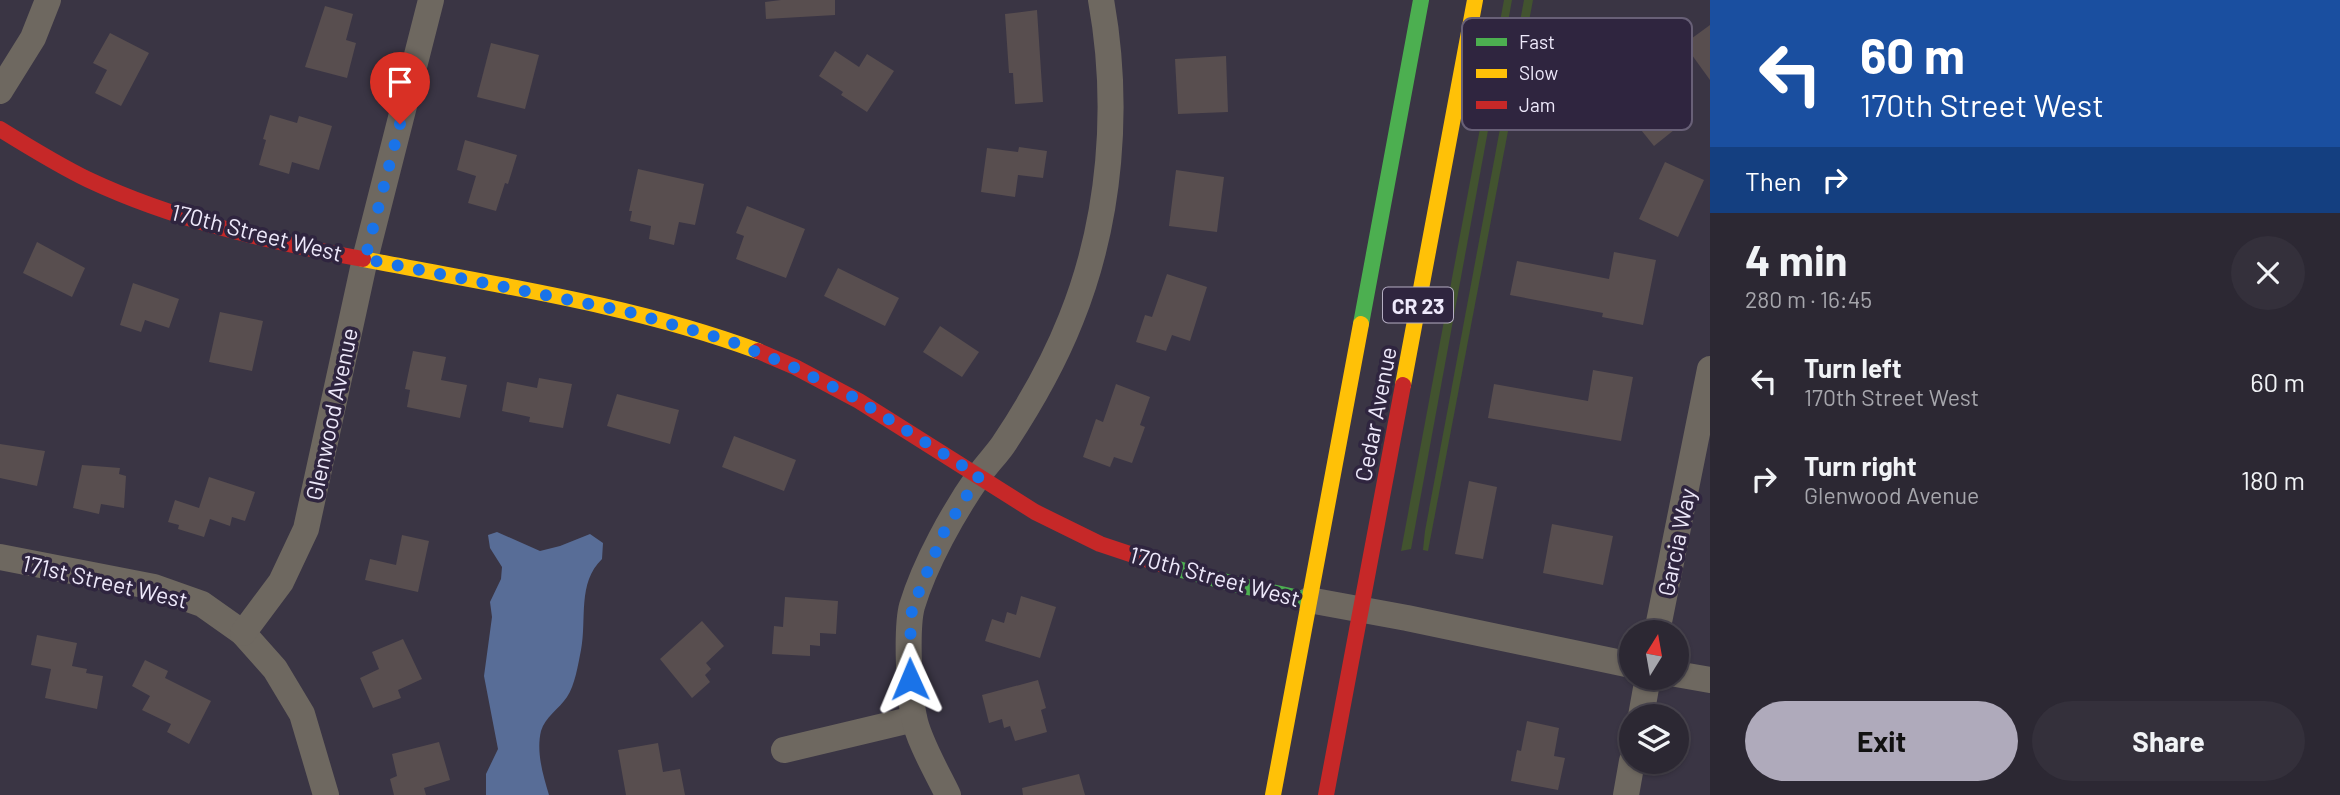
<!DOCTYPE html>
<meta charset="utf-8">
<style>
body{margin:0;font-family:Barlow,sans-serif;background:#34303b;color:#f1f3f6;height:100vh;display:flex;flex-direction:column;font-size:26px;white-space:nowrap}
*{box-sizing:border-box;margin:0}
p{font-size:23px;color:#a6a6ac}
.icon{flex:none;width:38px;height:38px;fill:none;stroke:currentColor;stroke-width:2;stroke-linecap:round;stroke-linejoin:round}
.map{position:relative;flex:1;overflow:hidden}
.details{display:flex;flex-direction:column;background:#2c2833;width:630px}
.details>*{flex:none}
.banner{background:#1a4fa0;color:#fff;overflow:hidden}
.needle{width:46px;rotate:11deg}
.controls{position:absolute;left:1619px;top:620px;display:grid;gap:14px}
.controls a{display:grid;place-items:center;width:70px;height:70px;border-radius:50%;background:#2c2833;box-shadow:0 2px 5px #0004,0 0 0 2px #48444e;font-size:35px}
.pin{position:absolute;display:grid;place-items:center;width:60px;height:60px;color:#fff;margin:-72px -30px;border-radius:50% 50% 50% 0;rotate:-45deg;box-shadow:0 0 7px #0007}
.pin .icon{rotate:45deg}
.me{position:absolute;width:77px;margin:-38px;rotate:359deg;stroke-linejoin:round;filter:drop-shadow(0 0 5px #0008)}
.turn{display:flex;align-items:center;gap:24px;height:147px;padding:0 35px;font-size:32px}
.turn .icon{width:91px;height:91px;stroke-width:2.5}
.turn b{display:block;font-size:49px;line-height:60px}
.then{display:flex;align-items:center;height:66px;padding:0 35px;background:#0003;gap:14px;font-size:26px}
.round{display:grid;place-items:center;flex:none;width:74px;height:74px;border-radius:37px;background:#34303b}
.headline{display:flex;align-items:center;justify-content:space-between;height:119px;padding:0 35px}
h1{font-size:42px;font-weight:700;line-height:52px}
.button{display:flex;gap:14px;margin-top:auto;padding:14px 35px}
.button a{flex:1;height:80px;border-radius:42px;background:#afaabb;color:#111;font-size:28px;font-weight:700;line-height:80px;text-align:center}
.button a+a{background:#34303b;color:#f1f3f6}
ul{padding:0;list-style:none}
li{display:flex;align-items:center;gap:21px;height:98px;padding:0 35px}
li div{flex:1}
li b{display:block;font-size:26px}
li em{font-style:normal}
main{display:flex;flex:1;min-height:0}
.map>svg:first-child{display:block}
.green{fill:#42532f}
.water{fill:#586d97}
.building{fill:#584e4f}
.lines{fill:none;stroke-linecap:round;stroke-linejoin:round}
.street{stroke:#6e6860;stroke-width:26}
.fast{stroke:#4caf50;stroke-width:16}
.slow{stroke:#ffc107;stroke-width:16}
.jam{stroke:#c62828;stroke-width:16}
.route{stroke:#1a73e8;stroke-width:12;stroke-dasharray:0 21.6}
.labels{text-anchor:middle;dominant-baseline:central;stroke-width:7;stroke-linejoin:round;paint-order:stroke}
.shield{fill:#2f253f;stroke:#b5aec3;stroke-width:2}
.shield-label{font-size:21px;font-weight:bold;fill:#eee9fb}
.street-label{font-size:23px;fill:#eee9fb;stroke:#2f253f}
.key{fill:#2f253f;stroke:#686077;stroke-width:2}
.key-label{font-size:19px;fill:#eee9fb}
</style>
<main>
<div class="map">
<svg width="1710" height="795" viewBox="0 0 1710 795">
<rect width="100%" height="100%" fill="#3a3544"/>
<g class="green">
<polygon points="1504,0 1512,0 1411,549 1401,551"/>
<polygon points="1524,0 1533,0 1428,551 1423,550 1425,531"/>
</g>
<path class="water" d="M497 532 540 551 560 546 590 534 603 543 602 559C577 583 587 619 581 650 578 665 575 685 567 697 559 709 545 717 541 731 536 752 543 775 549 795H486V774L498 749 484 676 492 617 490 602 501 579 502 567 490 548 488 535Z"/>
<g class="building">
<polygon points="781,0 835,0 835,15 766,19 765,2"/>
<polygon points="325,6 353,14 346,40 356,43 347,78 305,67"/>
<polygon points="1037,10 1043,102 1015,104 1013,73 1009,73 1005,14"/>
<polygon points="1710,25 1710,80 1684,44"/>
<polygon points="110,33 149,53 121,106 95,93 107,70 93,63"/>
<polygon points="491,43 539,55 525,109 477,97"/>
<polygon points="835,51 859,67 867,54 894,71 867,112 841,95 843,92 819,76"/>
<polygon points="1226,56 1228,112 1178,114 1175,59"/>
<polygon points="1637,82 1674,130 1654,146 1616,99"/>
<polygon points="270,115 297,123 299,116 332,126 319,170 292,162 289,174 259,165 266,140 263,139"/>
<polygon points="465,140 517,155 508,184 505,183 496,211 468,203 476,176 457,170"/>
<polygon points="1019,147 1047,151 1043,178 1018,175 1015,197 981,192 987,148 1018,152"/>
<polygon points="1665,162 1704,180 1678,237 1639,219"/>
<polygon points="638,169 704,184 695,225 679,222 674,245 649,239 651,226 630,221 632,211 629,211"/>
<polygon points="1176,170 1224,177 1217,232 1169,226"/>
<polygon points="747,206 805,229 786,278 736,259 744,236 736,233"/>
<polygon points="37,242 85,268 72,297 23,273"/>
<polygon points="1614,252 1656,260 1643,325 1602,317 1603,313 1510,295 1517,261 1609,279"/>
<polygon points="838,268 899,298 885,326 824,296"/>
<polygon points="1167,274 1207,287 1190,341 1172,335 1166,351 1136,342 1145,315 1152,317"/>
<polygon points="133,283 179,299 169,328 145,320 141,332 120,325"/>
<polygon points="220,312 263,321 252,371 209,362"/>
<polygon points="940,326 979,352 962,377 923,352"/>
<polygon points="413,351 446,357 441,380 467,385 460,418 407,407 410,390 405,389"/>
<polygon points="1593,370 1633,377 1621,441 1488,418 1494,384 1588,401"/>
<polygon points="539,378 572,384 563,428 529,422 530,417 502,411 507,382 537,388"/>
<polygon points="1116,384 1150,397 1140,425 1145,427 1132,463 1114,457 1110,467 1083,457 1096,419 1103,422"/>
<polygon points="617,394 679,410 670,444 607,426"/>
<polygon points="734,436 796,460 784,491 722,467"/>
<polygon points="0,444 45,451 37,486 0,478"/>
<polygon points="82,465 120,468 119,474 126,476 124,508 101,504 99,514 73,508"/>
<polygon points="209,477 255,492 245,521 232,517 230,526 210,519 204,537 178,529 179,525 168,522 175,500 199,508"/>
<polygon points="1469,481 1497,487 1483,559 1455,554"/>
<polygon points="1552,524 1613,536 1603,585 1543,573"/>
<polygon points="402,535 429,541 418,592 365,580 370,559 396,565"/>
<polygon points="1021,596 1056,607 1040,658 985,641 992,619 1004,623 1007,612 1016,615"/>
<polygon points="785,597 838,601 836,634 820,633 820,646 810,645 810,656 772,654 774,626 783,627"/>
<polygon points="702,621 724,646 706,663 711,669 705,675 710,682 692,698 660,659"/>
<polygon points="37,635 77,643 72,666 87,669 86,673 103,676 97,709 45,698 51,669 31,665"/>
<polygon points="403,639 422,679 398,690 401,698 373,708 360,678 379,669 372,652"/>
<polygon points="145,660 168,671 165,678 211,701 189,744 167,732 171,724 142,710 150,696 132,686"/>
<polygon points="1038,680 1046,708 1041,710 1047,732 1015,741 1010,726 1004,728 1002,719 989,723 982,695"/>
<polygon points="1527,721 1559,728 1554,756 1565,758 1558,790 1511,781 1517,750 1521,751"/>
<polygon points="439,742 450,780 424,788 426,795 394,795 390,779 397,776 392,754"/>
<polygon points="658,743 663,772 680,769 685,795 626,795 618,750"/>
<polygon points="1079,774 1085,795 1023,795 1022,788"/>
</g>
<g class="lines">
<g class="street">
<polyline points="0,91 33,38 48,0"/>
<polyline points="0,557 154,587 202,604 243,633 275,669 302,714 326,795"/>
<polyline points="1309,600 1407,618 1631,665"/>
<polyline points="1657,632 1710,369"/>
<polyline points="243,633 281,582 306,529 365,259 431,0"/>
<polyline points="1676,674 1710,680"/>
<polyline points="1641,716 1648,677"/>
<polyline points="784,750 914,719"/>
<path d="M948 795C938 774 918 740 914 717 909 694 906 628 912 606 925 563 954 511 980 474 987 464 996 455 1003 445 1029 406 1054 362 1071 319 1111 220 1120 105 1101 0"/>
<polyline points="1626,795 1632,761"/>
</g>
<g class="fast">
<polyline points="1361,324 1421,0"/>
<polyline points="1163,565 1238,585 1309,600"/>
</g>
<g class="slow">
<path d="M363 259C495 285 631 304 758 351"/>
<polyline points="1403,385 1475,0"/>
<polyline points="1273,795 1361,324"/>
</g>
<g class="jam">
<path d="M0 129C29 147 58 165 89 180 174 220 270 242 363 259"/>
<polyline points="758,351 795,367 859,401 1035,512 1100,544 1163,565"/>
<polyline points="1326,795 1403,385"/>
</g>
</g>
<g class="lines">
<polyline class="route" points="400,124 365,259 629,312 730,341 791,366 855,398 979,476 944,532 912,608 909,660 910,679"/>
</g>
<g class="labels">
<rect class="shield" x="1383" y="287.5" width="70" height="35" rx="5"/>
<g class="shield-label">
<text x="1418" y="305">CR 23</text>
</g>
<g class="street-label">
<text transform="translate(257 232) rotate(14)">170th Street West</text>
<text transform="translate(331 414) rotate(-78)">Glenwood Avenue</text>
<text transform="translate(1375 414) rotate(-79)">Cedar Avenue</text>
<text transform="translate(1676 542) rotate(-78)">Garcia Way</text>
<text transform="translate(1215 576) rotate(15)">170th Street West</text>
<text transform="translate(105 581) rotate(13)">171st Street West</text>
</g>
</g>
<rect x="1462" y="18" width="230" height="112" rx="10" class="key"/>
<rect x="1476" y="38" width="31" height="8" fill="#4caf50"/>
<rect x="1476" y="69" width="31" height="9" fill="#ffc107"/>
<rect x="1476" y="101" width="31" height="8" fill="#c62828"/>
<g class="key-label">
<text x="1519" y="49">Fast</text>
<text x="1519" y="80">Slow</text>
<text x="1519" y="112">Jam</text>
</g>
</svg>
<div class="controls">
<a><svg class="needle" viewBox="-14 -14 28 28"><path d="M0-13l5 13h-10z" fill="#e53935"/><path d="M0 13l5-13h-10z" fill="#a6a6ac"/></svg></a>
<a><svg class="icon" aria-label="layers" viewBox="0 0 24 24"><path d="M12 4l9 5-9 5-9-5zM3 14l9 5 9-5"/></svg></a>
</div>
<div class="pin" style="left:400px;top:124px;background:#d93025"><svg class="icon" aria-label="arrive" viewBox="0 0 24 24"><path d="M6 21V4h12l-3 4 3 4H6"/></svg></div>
<svg class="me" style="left:910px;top:679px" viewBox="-20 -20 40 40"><path d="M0-17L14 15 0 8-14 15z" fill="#1a73e8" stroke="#fff" stroke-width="4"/></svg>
</div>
<section class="details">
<div class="banner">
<div class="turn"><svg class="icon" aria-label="left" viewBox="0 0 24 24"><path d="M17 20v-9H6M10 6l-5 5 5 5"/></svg><div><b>60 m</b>170th Street West</div></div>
<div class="then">Then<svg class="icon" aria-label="right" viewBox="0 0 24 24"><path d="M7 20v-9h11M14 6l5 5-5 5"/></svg></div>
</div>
<div class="headline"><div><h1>4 min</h1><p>280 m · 16:45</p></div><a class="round"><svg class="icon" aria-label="close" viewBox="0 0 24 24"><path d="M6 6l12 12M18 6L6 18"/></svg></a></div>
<ul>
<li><svg class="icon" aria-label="left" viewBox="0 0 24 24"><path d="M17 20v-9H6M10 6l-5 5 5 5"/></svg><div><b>Turn left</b><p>170th Street West</p></div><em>60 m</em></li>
<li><svg class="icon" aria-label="right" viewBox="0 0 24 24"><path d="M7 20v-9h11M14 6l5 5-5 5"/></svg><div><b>Turn right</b><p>Glenwood Avenue</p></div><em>180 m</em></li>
</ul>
<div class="button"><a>Exit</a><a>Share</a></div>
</section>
</main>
